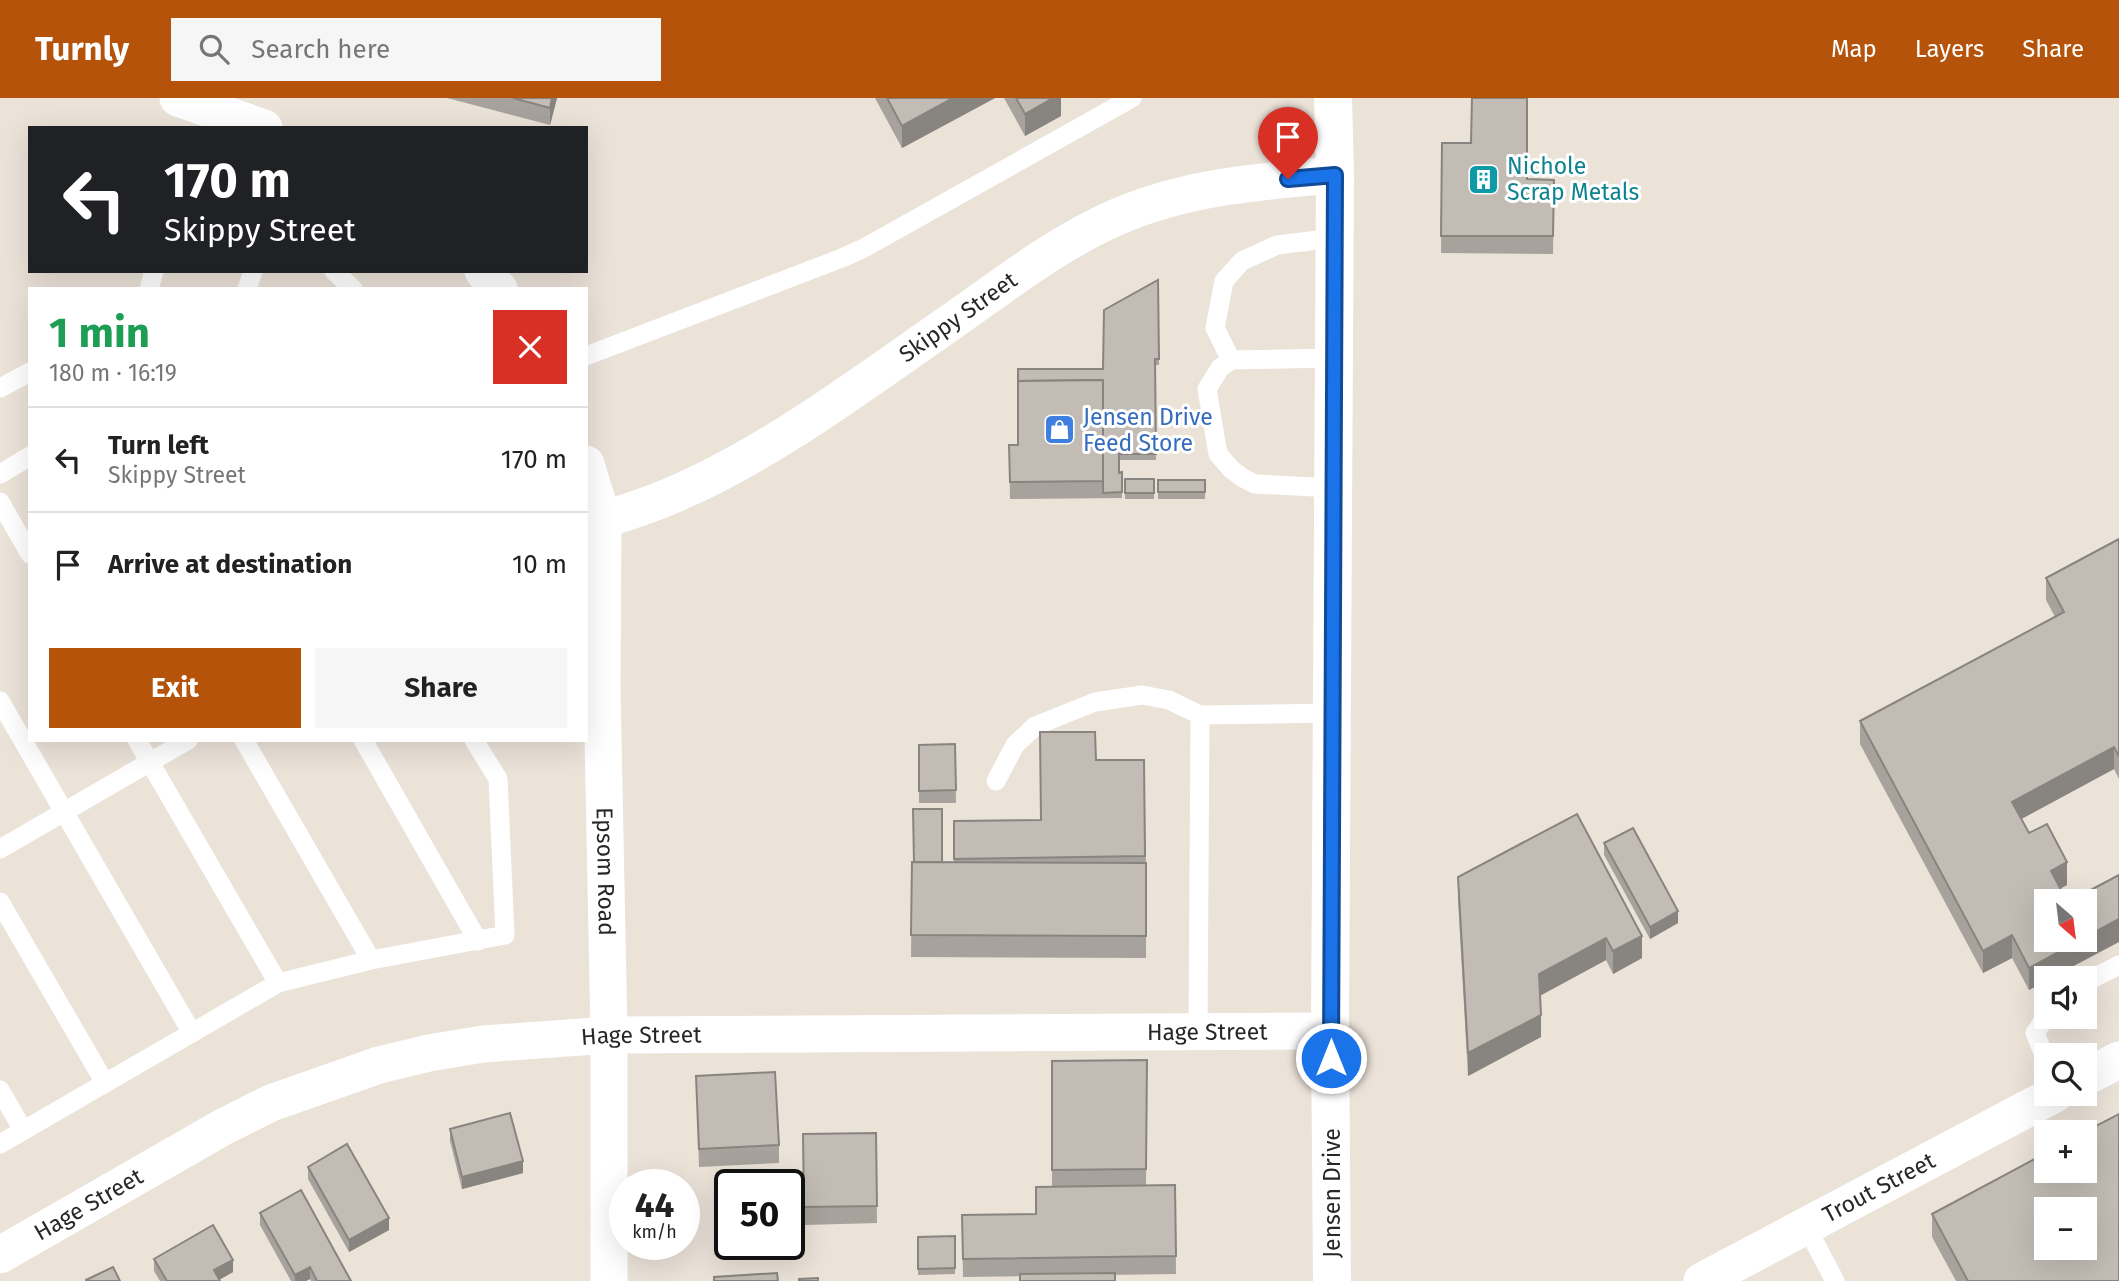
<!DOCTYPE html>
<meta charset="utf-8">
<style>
body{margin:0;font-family:"Fira Sans",sans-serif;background:#f6f6f6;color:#222;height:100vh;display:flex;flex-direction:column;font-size:26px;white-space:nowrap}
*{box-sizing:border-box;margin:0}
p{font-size:23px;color:#767676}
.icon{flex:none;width:38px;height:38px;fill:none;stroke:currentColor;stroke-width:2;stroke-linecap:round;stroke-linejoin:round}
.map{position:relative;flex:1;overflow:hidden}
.drawer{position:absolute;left:28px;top:189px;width:560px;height:455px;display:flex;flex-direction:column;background:#fff;border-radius:0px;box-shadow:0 7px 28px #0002}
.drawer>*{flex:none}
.banner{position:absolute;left:28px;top:28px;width:560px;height:147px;border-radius:0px;box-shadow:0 7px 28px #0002;background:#202124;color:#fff;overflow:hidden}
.needle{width:46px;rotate:152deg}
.buttons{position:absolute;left:2034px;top:791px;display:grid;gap:14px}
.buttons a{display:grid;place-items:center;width:63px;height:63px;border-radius:0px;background:#fff;box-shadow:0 7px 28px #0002;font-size:35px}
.speed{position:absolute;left:609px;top:1071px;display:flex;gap:14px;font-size:35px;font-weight:700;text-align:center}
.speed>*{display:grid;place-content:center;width:91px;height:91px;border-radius:50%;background:#fff;box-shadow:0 7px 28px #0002;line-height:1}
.speed small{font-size:18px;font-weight:400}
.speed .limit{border:4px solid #111;border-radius:10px;background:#fff;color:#111}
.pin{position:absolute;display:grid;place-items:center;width:60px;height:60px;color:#fff;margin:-72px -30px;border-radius:50% 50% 50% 0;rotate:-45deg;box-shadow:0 0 7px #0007}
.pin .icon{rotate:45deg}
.me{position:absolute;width:77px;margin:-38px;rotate:0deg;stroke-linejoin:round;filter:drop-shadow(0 0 5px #0008)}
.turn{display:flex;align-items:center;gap:24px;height:147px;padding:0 21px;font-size:32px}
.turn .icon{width:91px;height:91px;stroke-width:2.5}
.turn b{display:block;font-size:49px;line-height:60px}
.round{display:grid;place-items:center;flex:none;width:74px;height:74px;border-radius:0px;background:#f6f6f6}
.summary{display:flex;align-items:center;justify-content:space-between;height:119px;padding:0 21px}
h1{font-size:42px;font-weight:700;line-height:52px;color:#1e9e55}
.action{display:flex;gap:14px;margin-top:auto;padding:14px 21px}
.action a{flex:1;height:80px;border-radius:0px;background:#b45309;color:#fff;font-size:28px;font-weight:700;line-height:80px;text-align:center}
.action a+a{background:#f6f6f6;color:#222}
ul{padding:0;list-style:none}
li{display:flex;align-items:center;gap:21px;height:105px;padding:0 21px;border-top:2px solid #e0e0e0}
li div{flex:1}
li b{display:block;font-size:26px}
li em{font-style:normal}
header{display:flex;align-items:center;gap:42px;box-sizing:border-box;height:98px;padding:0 35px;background:#b45309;color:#fff}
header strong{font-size:33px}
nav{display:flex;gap:38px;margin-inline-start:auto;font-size:24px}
.search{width:490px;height:63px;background:#f6f6f6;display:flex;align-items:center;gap:18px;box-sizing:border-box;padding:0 24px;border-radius:0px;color:#767676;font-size:26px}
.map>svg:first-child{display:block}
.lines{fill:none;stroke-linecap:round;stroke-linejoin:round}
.lane{stroke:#fff;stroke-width:19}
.street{stroke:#fff;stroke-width:37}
.secondary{stroke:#fff;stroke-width:38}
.wall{fill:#a7a29c}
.shaded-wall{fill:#88847f}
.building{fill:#c2bcb5;stroke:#88847f;stroke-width:2;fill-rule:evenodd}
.route-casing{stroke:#114b97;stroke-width:18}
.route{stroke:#1a73e8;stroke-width:12}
.labels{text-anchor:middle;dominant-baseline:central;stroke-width:6;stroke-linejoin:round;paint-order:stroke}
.culture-label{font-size:23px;fill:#0d838f;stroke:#fff;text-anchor:start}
.street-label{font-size:23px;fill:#272727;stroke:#fff}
.shop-label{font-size:23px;fill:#366cbe;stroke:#fff;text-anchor:start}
</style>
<header>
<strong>Turnly</strong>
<div class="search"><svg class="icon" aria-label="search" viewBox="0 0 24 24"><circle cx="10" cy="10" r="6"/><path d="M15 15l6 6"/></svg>Search here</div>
<nav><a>Map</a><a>Layers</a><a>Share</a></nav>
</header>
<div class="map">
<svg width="2119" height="1183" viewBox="0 0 2119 1183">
<rect width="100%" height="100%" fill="#ebe2d8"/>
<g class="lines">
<g class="lane">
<polyline points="334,173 353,191"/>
<polyline points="149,191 154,173"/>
<polyline points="247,191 253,173"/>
<polyline points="586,258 842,160 864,150 1132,0"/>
<polyline points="1231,262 1215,230 1224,183 1242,163 1277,147 1334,140"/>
<polyline points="0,290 30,274"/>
<polyline points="0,376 30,358"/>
<polyline points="1333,390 1255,386 1243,380 1231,371 1218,356 1207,291 1220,270 1231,262 1334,260"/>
<polyline points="0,404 30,456"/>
<polyline points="0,603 192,935"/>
<polyline points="137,642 278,885"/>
<polyline points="244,642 371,862"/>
<polyline points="363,642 478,843"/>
<polyline points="996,683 1015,647 1035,628 1095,604 1142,597 1169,602 1200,617"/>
<polyline points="0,751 188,642"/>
<polyline points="0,804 105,985"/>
<polyline points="2084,885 2119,867"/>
<polyline points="1198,934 1200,617 1332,615"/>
<polyline points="2046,962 2035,935 2046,919"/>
<polyline points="0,992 23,1032"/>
<polyline points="0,1046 278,885 371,862 505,837 498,681 474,642"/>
<polyline points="1806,1128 1835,1183"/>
</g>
<g class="street">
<polyline points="178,0 264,30"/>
<polyline points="483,173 499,191"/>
<path id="s1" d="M586 366 603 422 602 589 609 937V1183"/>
<path id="s2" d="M603 422C624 415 647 408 668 399 770 356 860 287 951 224 1004 187 1057 145 1117 119 1186 89 1261 83 1335 77"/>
<polyline points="2084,980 2119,962"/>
<path id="s3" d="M0 1157 223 1029 271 1005 379 967 429 955 483 946 609 937 1330 933"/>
<path id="s4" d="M1702 1183 2055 996"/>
</g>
<polyline class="secondary" points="1332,1183 1330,933 1335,77 1333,0"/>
</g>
<g class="wall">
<polygon points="447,0 557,0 550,27"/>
<polygon points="875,0 995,0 902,50"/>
<polygon points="1004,0 1061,0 1061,18 1025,38"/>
<polygon points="1442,45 1527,81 1554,82 1553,156 1441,155"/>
<polygon points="1158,182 1159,267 1155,267 1156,362 1119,362 1119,375 1122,374 1122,400 1010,401 1009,347 1018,347 1103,271"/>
<rect x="1125" y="381" width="29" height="20"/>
<rect x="1158" y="382" width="47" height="19"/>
<polygon points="2119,441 2119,681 2114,671 2021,721 2029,735 2067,787 2060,791 2046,883 2029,892 2012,860 1983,875 1860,646 1860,623 2055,519 2046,502 2046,480"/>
<polygon points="955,646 956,705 919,705 919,647"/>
<polygon points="1096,662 1144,662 1146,765 1146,860 911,859 912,764 954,764 954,723 1041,722"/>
<polygon points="1577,716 1642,860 1613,876 1606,862 1540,898 1541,939 1468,978 1458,802 1458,779"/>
<polygon points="1604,745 1678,825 1650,841 1604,757"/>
<polygon points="1147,962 1146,1087 1175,1087 1176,1176 963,1179 962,1117 1036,1116 1052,1089 1052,963"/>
<polygon points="696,978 779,1047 779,1065 699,1069"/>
<polygon points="450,1031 523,1075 462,1091 450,1043"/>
<polygon points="876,1035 877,1125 804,1127 803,1036"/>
<polygon points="308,1069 389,1132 349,1154 308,1081"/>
<polygon points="260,1115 351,1183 311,1183 310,1181 306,1183 291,1183 260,1127"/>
<polygon points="1932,1116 2119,1183 1956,1183 1932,1139"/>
<polygon points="955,1138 955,1176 918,1177 918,1139"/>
<polygon points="154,1161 233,1174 219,1182 220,1183 160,1183 154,1173"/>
</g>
<g class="shaded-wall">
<polygon points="552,0 557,0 550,27 550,10"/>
<polygon points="953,0 995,0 902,50 902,28"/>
<polygon points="1053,0 1061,0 1061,18 1025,38 1025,16"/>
<polygon points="2114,649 2114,671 2012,726 2012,704"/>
<polygon points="2067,764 2067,787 2051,795 2051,773"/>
<polygon points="1678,813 1678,825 1650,841 1650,829"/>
<polygon points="2119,821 2119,844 2051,880 2046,880 2046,883 2029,892 2029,870 2081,842 2084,842 2084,840"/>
<polygon points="2012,837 2012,860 1983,875 1983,853"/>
<polygon points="1642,838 1642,860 1613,876 1613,853"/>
<polygon points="1606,840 1606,862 1539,898 1539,876"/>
<polygon points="1541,917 1541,939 1468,978 1468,955"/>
<polygon points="523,1063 523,1075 462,1091 462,1079"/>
<polygon points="389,1120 389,1132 349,1154 349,1142"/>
<polygon points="233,1162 233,1174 217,1183 214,1172"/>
<polygon points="310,1169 310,1181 306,1183 295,1183 295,1177"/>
</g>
<g class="building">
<polygon points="513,0 552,0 550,10"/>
<polygon points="887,0 953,0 902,28"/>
<polygon points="1016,0 1053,0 1025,16"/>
<polygon points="1472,0 1527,0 1527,81 1554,82 1553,138 1441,138 1442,45 1471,45"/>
<polygon points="1158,182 1159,261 1155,261 1156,356 1119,356 1119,375 1122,374 1122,394 1103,395 1103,282 1018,283 1018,271 1103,271 1104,212"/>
<polygon points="1103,282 1103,383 1010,384 1009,347 1018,347 1018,283"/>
<rect x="1125" y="381" width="29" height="14"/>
<rect x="1158" y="382" width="47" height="12"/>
<polygon points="2119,441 2119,658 2114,649 2012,704 2029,735 2047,726 2067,764 2051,773 2067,803 2046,803 2046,842 2081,842 2029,870 2012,837 1983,853 1860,623 2064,514 2046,480"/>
<polygon points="1040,634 1095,634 1096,662 1144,662 1145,758 954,761 954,723 1041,722"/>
<polygon points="955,646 956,692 919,693 919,647"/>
<polygon points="913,711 942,711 942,764 914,764"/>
<polygon points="1577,716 1642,838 1613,853 1606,840 1539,876 1541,917 1468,955 1458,779"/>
<polygon points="1633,730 1678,813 1650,829 1604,745"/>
<polygon points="912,764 1146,765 1146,838 911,837"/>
<polygon points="2119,777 2119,821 2084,840 2084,803 2070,803"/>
<polygon points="1147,962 1146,1071 1052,1072 1052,963"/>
<polygon points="775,974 779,1047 699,1051 696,978"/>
<polygon points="510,1015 523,1063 462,1079 450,1031"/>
<path d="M2119 1016V1183H1968L1932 1116 2046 1055V1073H2084V1034ZM2046 1111H2084V1150H2046Z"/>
<polygon points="876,1035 877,1108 804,1109 803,1036"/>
<polygon points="347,1046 389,1120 349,1142 308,1069"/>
<polygon points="1175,1087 1176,1158 963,1161 962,1117 1036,1116 1036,1089"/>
<polygon points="301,1092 351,1183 317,1183 310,1169 295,1177 260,1115"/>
<polygon points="213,1127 233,1162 214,1172 220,1183 167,1183 154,1161"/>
<polygon points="955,1138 955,1170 918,1171 918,1139"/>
<polygon points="113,1169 120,1183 86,1183 86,1182"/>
<polygon points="777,1175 778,1183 714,1183 714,1179"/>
<polygon points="1115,1175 1115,1183 1020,1183 1020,1176"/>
<polygon points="818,1180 818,1183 799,1183 799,1181"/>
</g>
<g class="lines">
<defs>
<polyline id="route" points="1288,81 1335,77 1331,960"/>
</defs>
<use href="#route" class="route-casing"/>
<use href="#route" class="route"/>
</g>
<defs>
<symbol id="building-square" viewBox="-11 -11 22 22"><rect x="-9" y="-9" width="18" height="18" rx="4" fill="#0f9aa8" stroke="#fff"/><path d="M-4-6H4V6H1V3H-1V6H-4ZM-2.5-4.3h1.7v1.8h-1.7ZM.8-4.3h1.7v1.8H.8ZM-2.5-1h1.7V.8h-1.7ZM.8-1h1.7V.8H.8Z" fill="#fff"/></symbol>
<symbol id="shop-square" viewBox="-11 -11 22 22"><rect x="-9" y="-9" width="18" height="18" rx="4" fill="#3f7fe0" stroke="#fff"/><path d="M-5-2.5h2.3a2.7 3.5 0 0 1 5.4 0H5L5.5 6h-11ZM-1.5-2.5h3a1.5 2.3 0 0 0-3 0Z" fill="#fff"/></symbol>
</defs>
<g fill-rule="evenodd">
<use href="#building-square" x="1466" y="64" width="35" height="35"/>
<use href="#shop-square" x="1042" y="314" width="35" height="35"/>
</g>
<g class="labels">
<g class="culture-label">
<text x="1507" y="68">Nichole<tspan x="1507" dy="26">Scrap Metals</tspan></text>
</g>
<g class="street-label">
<text stroke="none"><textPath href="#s2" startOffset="411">Skippy Street</textPath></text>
<text stroke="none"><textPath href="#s1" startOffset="410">Epsom Road</textPath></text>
<text stroke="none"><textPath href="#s3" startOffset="1256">Hage Street</textPath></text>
<text stroke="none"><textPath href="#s3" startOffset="690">Hage Street</textPath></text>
<text stroke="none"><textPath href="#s4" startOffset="200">Trout Street</textPath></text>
<text transform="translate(1332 1095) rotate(-90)">Jensen Drive</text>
<text stroke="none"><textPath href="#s3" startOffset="102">Hage Street</textPath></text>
</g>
<g class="shop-label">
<text x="1083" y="319">Jensen Drive<tspan x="1083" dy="26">Feed Store</tspan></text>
</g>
</g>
</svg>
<div class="buttons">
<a><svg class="needle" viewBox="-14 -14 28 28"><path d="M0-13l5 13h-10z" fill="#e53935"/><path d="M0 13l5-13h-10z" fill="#767676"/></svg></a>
<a><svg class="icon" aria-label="sound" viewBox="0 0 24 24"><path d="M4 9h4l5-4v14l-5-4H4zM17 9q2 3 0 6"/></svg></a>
<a><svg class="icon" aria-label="search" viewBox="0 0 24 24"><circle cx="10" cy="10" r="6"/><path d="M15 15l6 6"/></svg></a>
<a>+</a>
<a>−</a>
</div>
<div class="speed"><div>44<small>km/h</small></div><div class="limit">50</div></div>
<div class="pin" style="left:1288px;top:81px;background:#d93025"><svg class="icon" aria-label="arrive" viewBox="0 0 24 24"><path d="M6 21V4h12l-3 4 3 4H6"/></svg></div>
<svg class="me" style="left:1331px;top:960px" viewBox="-20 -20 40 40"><circle r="17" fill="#1a73e8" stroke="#fff" stroke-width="3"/><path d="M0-11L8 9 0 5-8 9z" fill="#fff"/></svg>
<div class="banner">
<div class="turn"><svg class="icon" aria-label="left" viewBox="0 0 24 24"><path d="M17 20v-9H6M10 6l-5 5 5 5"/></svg><div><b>170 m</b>Skippy Street</div></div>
</div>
<section class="drawer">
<div class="summary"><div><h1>1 min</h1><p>180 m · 16:19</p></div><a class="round" style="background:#d93025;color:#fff"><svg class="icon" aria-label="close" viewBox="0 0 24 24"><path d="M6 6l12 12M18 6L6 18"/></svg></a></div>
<ul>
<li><svg class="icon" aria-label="left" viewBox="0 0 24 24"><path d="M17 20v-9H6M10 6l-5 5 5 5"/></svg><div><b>Turn left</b><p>Skippy Street</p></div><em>170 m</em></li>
<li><svg class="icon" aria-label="arrive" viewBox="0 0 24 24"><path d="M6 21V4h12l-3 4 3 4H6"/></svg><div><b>Arrive at destination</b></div><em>10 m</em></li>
</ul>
<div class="action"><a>Exit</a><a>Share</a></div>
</section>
</div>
